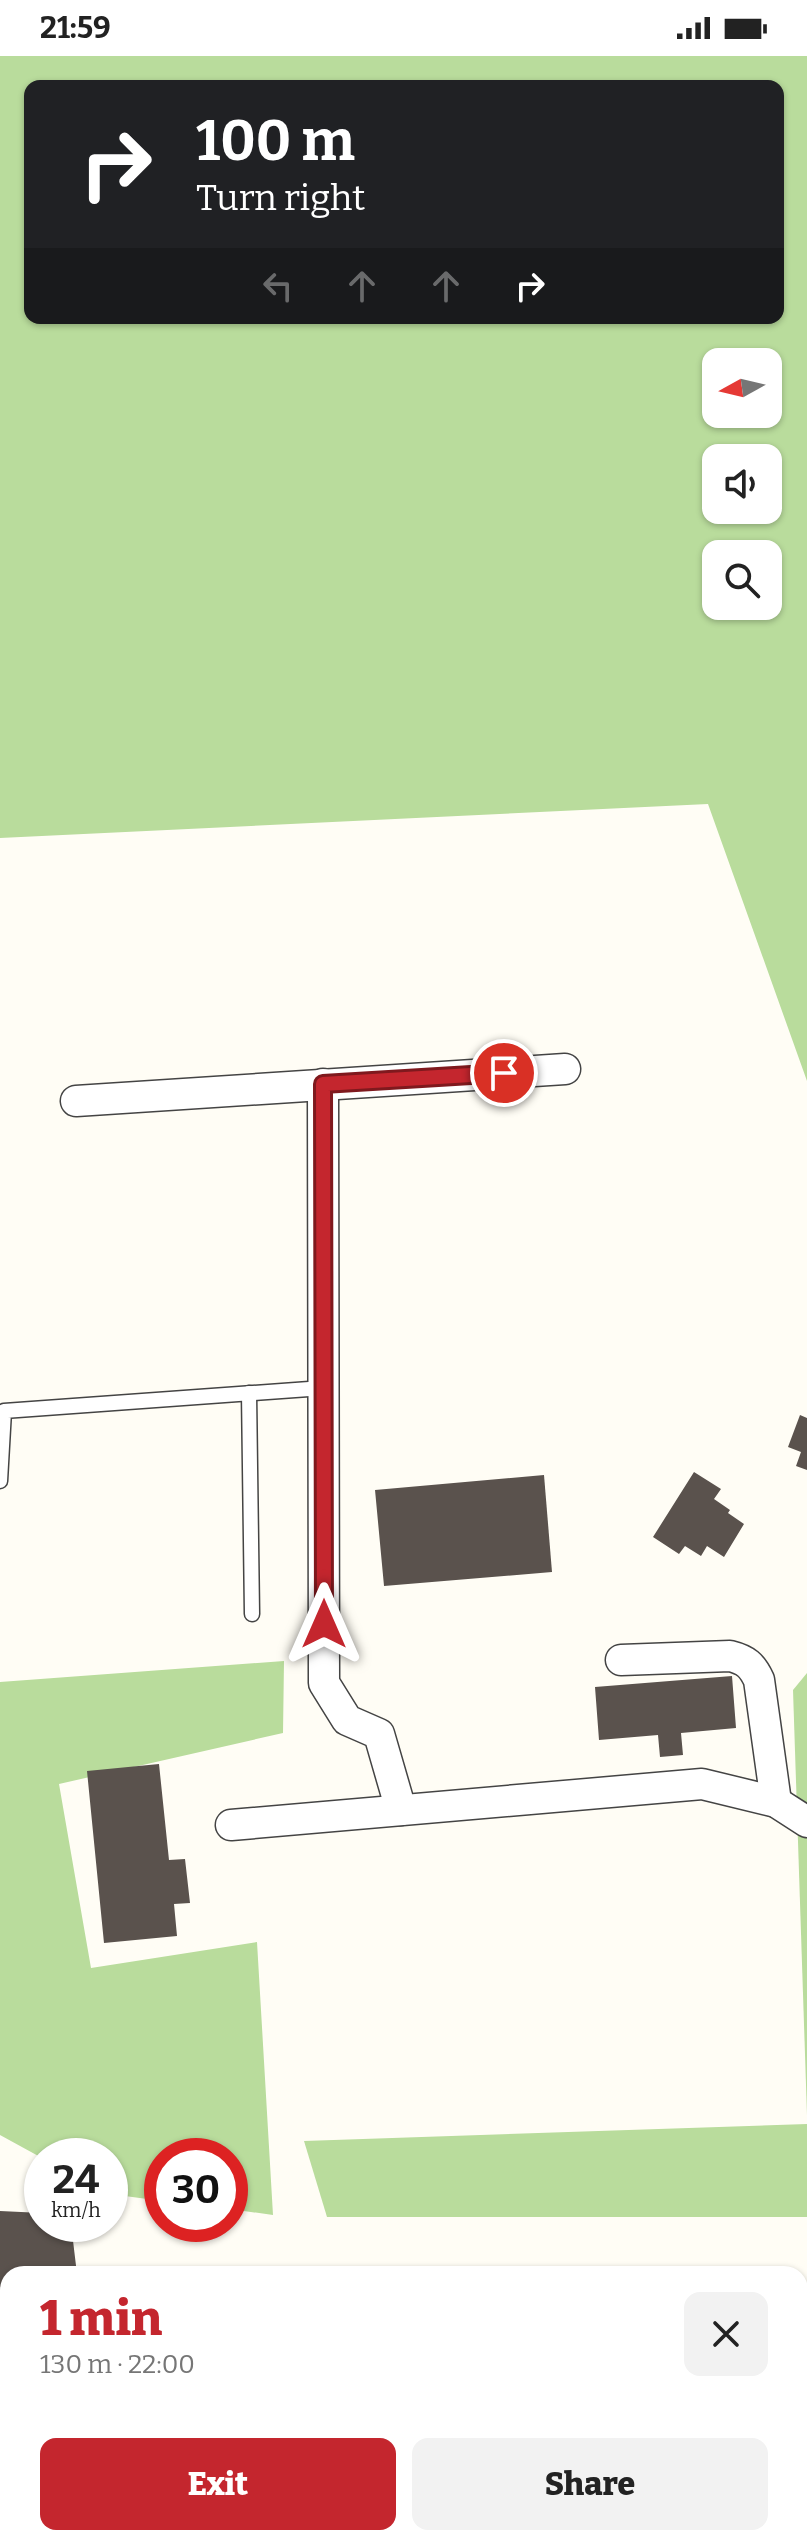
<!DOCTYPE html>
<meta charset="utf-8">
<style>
body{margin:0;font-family:Bitter,serif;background:#f2f2f2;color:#222;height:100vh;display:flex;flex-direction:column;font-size:30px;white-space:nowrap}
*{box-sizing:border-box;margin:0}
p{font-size:26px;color:#767676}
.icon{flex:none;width:44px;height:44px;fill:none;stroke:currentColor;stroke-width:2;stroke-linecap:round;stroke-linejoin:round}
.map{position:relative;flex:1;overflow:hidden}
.details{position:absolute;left:0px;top:2210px;width:808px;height:280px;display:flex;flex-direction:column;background:#fff;border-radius:24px 24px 0 0;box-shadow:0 2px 6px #0004}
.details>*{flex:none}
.hud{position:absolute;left:24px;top:24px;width:760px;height:244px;border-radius:16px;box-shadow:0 2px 6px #0004;background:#202124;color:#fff;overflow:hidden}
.needle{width:52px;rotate:262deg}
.fabs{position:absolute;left:702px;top:292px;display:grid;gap:16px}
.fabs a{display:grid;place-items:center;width:80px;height:80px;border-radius:16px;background:#fff;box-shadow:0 2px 6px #0004;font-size:40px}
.speed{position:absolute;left:24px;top:2082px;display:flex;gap:16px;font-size:40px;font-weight:700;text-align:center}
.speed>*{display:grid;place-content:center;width:104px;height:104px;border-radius:50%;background:#fff;box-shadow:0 2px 6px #0004;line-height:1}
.speed small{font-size:20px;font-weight:400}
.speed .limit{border:12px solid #d22;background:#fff;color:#111}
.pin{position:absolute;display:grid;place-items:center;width:68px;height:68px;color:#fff;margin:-34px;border:4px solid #fff;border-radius:50%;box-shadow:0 2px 8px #0007}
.me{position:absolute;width:88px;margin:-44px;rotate:0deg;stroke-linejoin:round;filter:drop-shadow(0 0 6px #0008)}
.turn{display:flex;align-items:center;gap:28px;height:168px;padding:0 40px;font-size:36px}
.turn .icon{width:104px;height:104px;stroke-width:2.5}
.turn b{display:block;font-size:56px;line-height:68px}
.lanes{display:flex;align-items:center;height:76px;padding:0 40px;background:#0003;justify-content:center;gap:40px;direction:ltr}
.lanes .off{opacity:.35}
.round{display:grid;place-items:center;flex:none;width:84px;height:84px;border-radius:16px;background:#f2f2f2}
.headline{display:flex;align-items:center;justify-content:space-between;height:136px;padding:0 40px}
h1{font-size:48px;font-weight:800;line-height:60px;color:#c4262e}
.primary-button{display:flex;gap:16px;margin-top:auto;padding:16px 40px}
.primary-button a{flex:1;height:92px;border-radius:16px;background:#c4262e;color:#fff;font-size:32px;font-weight:800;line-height:92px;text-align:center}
.primary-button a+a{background:#f2f2f2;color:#222}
.status{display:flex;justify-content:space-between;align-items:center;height:56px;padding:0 40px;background:#fff;direction:ltr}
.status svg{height:22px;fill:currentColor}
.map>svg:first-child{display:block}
.forest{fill:#b9dc9c;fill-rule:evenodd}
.building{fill:#5a524d}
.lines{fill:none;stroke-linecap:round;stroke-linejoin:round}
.lane-casing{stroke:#444;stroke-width:17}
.street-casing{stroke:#444;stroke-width:33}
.highway-casing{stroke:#222;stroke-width:47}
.lane{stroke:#fff;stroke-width:14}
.street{stroke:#fff;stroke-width:30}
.highway{stroke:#f5a25d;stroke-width:44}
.rail-casing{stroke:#c4262e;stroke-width:9}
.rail{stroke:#fff;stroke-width:6;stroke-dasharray:18;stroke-linecap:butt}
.route-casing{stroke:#7f191e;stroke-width:20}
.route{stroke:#c4262e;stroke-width:14}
</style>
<div class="status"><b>21:59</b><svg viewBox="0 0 49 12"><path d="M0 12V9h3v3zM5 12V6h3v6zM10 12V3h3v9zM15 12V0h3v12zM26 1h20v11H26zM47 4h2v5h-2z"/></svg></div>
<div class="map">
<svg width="807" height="2490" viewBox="0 0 807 2490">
<rect width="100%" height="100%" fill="#fffdf5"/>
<g class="forest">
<path d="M0 0H807V1025L708 748 0 782ZM30 30H778V262H30ZM716 306H768V358H716ZM716 402H768V454H716ZM716 498H768V550H716Z"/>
<polygon points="284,1605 283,1677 59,1728 91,1912 257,1886 273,2159 230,2153 230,2100 162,2100 162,2145 110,2138 110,2100 42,2102 0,2079 0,1626"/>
<polygon points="807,1617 807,2059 793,1634"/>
<polygon points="807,2068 807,2161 327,2161 304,2085"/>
</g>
<g class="building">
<polygon points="800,1359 807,1362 807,1414 796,1410 801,1396 788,1391"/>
<polygon points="694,1416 721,1433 714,1443 730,1454 728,1457 744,1468 724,1501 707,1490 701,1500 685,1490 679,1498 653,1481"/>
<polygon points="544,1419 552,1516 384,1530 375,1434"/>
<polygon points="732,1620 736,1672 681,1677 683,1699 660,1701 658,1679 599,1684 595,1631"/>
<polygon points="159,1708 169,1804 185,1803 190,1847 174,1848 177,1880 104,1887 87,1715"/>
<polygon points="0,2155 42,2157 42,2168 71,2168 77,2218 8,2218 8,2372 0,2372"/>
</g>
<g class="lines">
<defs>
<g id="lane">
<polyline points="249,1337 252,1558"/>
<polyline points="0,1425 4,1355 323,1332"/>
<polyline points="0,2296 8,2297"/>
<polyline points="800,2318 807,2319"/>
</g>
<g id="street">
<polyline points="323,1028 324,1627 347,1664 379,1678 401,1754"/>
<polyline points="76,1045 565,1013"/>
<path d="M621 1604 730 1600C746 1604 752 1609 759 1624L776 1746"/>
<polyline points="231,1769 702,1728 776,1746 807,1766"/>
</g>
<g id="highway">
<polyline points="0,2390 8,2391"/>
<polyline points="800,2396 807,2396"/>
<polyline points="800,2470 807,2470"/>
<polyline points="0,2480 8,2480"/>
<polyline points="83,2482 386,2489 573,2482"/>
</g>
</defs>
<use href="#lane" class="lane-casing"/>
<use href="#street" class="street-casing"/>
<use href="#highway" class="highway-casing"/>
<use href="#lane" class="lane"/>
<use href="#street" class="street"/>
<use href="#highway" class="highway"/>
<defs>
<g id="rail">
<polyline points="0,2244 8,2244"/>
<polyline points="800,2265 807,2265"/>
<polyline points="0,2274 8,2274"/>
<polyline points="800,2293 807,2293"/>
</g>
</defs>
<use href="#rail" class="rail-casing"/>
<use href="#rail" class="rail"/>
</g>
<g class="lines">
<defs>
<polyline id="route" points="324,1568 323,1028 504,1017"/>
</defs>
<use href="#route" class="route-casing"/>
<use href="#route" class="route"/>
</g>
</svg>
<div class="fabs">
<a><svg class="needle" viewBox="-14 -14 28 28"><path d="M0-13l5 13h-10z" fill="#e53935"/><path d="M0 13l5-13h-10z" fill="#767676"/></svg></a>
<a><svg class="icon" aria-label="sound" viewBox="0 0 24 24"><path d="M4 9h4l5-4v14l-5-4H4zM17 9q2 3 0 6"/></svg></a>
<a><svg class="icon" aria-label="search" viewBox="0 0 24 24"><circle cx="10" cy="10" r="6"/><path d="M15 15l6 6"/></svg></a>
</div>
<div class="speed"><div>24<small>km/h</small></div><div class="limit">30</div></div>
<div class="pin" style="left:504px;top:1017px;background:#d93025"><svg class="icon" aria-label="arrive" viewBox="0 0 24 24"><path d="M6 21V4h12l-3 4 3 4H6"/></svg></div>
<svg class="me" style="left:324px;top:1568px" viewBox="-20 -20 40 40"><path d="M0-17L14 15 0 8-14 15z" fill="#c4262e" stroke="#fff" stroke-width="4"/></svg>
<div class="hud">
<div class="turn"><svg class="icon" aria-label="right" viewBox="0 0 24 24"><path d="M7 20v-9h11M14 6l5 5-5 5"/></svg><div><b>100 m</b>Turn right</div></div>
<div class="lanes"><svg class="icon off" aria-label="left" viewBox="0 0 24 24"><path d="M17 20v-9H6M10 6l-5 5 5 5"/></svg><svg class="icon off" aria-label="ahead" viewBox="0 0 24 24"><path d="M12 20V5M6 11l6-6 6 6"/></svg><svg class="icon off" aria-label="ahead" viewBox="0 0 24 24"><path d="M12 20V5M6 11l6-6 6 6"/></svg><svg class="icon" aria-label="right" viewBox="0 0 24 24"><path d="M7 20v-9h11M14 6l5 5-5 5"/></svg></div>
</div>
<section class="details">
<div class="headline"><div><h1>1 min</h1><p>130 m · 22:00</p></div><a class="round"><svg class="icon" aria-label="close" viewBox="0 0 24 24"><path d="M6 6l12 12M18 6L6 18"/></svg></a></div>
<div class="primary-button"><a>Exit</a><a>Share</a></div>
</section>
</div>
